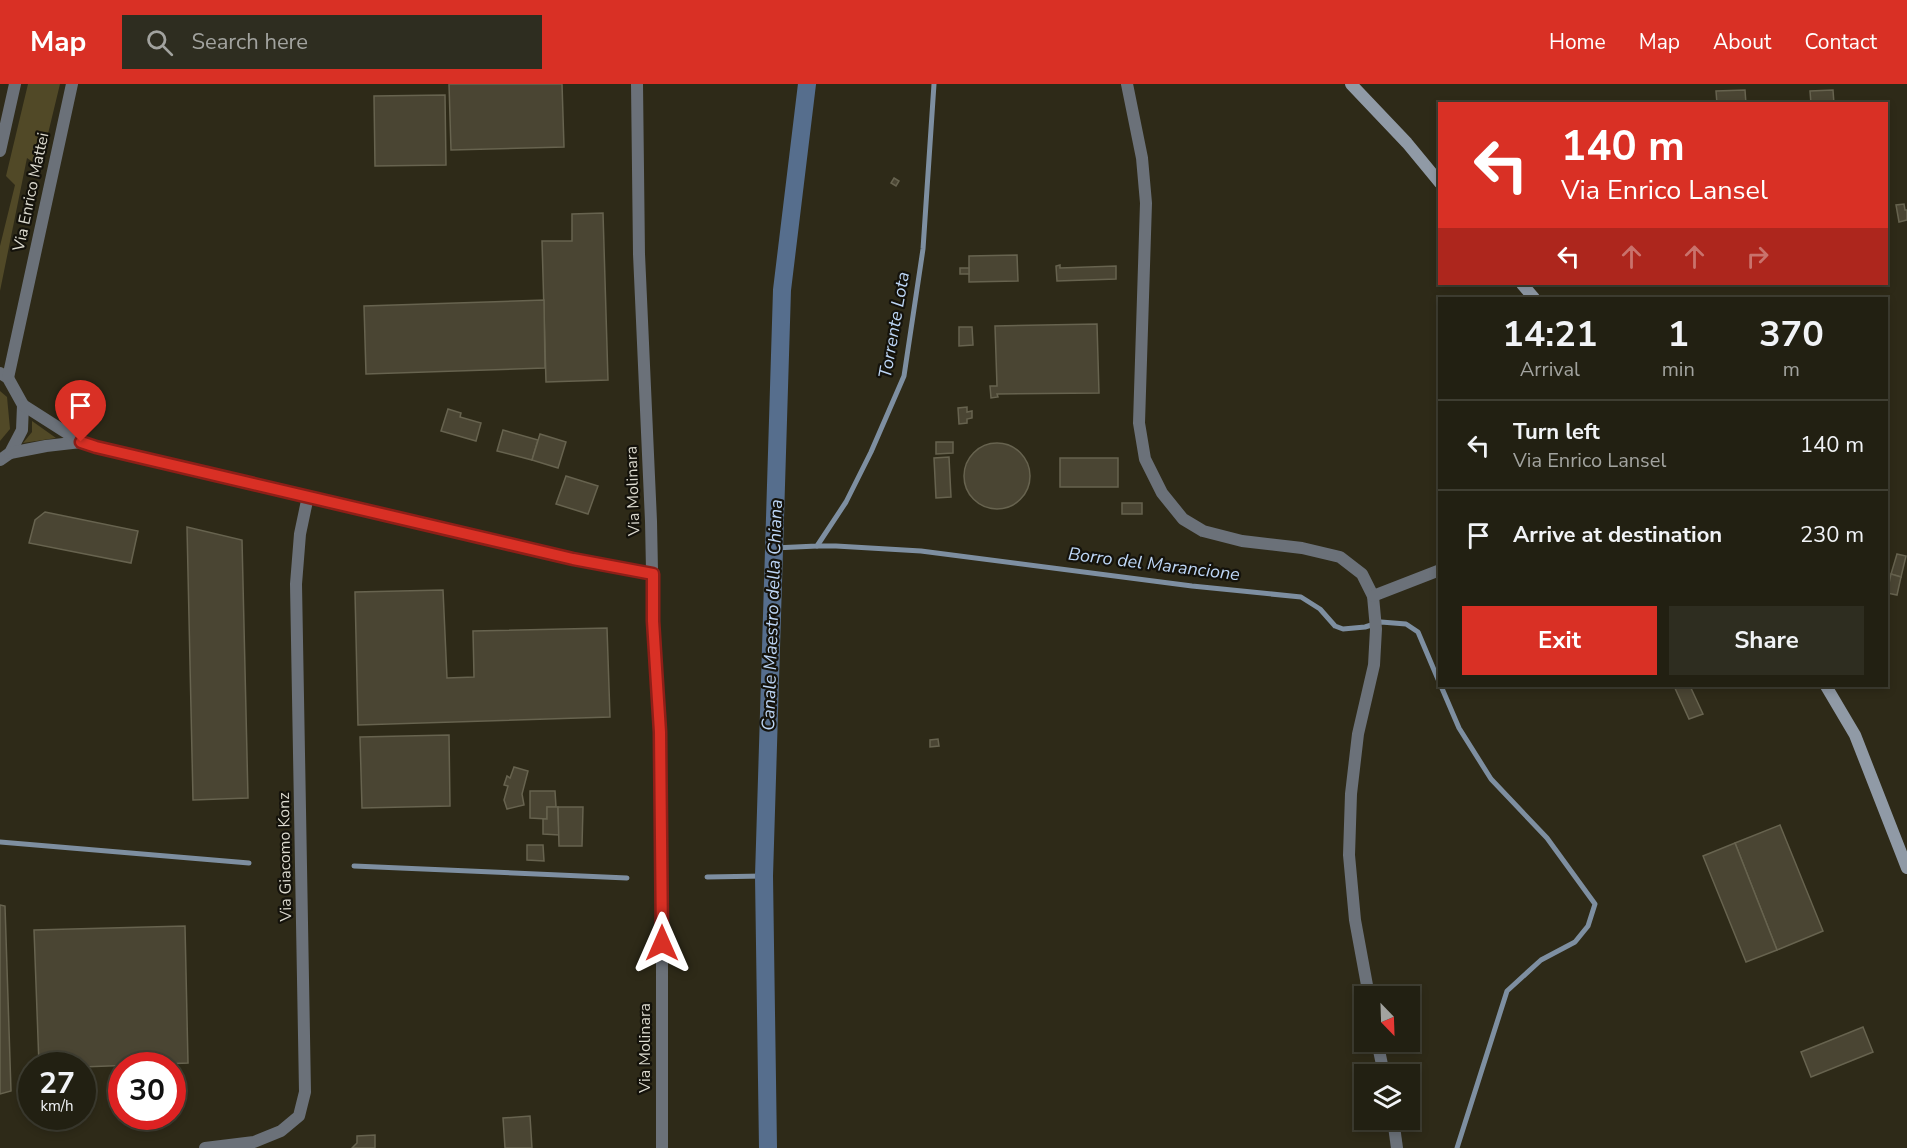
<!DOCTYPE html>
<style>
body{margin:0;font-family:"Nunito Sans",sans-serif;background:#2e2d20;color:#f1f3f6;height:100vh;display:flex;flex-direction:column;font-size:22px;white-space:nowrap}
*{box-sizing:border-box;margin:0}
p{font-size:20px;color:#a2a39f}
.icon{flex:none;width:33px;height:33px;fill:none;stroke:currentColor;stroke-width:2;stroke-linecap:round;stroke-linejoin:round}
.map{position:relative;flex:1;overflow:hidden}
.panel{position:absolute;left:1438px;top:213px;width:450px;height:390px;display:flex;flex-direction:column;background:#222012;border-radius:0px;box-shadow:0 3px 9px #0003,0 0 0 2px #3f3e32}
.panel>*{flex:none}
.banner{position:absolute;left:1438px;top:18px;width:450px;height:183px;border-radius:0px;box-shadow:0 3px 9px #0003,0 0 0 2px #3f3e32;background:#d93025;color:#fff;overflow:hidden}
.needle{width:39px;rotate:157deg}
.fabs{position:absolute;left:1354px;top:902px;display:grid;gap:12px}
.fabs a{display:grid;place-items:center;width:66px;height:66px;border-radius:0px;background:#222012;box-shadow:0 3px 9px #0003,0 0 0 2px #3f3e32;font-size:30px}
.speed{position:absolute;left:18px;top:968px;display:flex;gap:12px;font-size:30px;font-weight:700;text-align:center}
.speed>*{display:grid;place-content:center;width:78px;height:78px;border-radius:50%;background:#222012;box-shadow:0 3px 9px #0003,0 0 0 2px #3f3e32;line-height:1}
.speed small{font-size:15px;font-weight:400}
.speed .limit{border:9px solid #d22;background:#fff;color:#111}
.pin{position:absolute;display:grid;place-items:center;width:51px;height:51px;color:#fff;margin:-62px -26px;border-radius:50% 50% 50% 0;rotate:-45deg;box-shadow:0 0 6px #0007}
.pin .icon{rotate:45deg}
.me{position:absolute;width:66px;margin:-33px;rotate:0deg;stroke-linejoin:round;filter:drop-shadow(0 0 4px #0008)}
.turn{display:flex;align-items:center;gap:21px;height:126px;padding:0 24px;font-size:27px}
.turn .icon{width:78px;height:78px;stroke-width:2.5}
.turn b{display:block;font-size:42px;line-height:51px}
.lanes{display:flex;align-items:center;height:57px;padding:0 24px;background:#0003;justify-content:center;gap:30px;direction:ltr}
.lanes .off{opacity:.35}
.eta{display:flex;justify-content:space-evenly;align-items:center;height:102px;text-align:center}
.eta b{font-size:36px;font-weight:700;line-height:42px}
.primary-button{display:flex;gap:12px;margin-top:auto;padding:12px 24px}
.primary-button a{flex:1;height:69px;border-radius:0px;background:#d93025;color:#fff;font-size:24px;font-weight:700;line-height:69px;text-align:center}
.primary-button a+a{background:#2e2d20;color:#f1f3f6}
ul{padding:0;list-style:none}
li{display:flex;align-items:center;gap:18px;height:90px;padding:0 24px;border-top:2px solid #3f3e32}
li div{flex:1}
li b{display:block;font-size:22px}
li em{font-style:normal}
header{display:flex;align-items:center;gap:36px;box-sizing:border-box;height:84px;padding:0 30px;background:#d93025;color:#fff}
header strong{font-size:28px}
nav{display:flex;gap:33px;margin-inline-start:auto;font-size:21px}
.search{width:420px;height:54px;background:#2e2d20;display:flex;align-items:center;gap:15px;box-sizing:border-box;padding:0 21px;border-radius:0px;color:#a2a39f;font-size:22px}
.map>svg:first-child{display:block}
.green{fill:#514927}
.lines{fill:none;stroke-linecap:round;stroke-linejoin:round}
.stream{stroke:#7e8fa1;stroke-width:5}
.canal{stroke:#566e8d;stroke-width:18}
.building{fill:#4a4533;stroke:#67634f;stroke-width:1.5}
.street{stroke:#6b7179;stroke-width:12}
.secondary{stroke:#909aa6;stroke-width:12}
.route-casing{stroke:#8d1f18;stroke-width:15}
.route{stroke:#d93025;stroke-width:10}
.labels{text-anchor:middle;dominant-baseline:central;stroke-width:4.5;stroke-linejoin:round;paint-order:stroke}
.street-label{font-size:16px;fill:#dddbd0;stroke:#14120b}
.water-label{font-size:18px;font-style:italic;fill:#bdd6f6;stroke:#14120b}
</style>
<header>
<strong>Map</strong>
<div class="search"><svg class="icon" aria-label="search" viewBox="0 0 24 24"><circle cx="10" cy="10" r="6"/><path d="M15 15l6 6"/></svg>Search here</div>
<nav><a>Home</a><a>Map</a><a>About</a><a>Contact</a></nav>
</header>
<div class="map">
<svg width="1907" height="1064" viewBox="0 0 1907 1064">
<rect width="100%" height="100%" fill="#2e2a18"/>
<g class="green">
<polygon points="28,0 60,0 40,83 27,74 0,207 0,162 15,101 6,92"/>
<polygon points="0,307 7,313 10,345 0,357"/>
<polygon points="32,337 56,354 23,359 32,348"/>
</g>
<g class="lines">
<g class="stream">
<polyline points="817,462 836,462 921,467 1192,502 1301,513 1320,525 1335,542 1343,545 1365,543 1381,538 1406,540 1418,548 1440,600"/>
<polyline points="774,464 817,462 846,418 871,368 904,292 923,165 934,0"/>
<polyline points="1441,602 1459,644 1491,695 1547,754 1595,820 1588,842 1575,858 1541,876 1507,907 1457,1064"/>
<polyline points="0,758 249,779"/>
<polyline points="354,782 627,794"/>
<polyline points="707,793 764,792"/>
</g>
<polyline class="canal" points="768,1064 764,792 782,206 807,0"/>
</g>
<g class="building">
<polygon points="449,0 562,0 564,63 451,66"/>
<polygon points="1745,6 1746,20 1717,20 1716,7"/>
<polygon points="1833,6 1834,20 1811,20 1810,7"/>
<polygon points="445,11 446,81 375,82 374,12"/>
<polygon points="894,94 899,97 896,102 891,99"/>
<polygon points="1904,120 1905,126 1907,126 1907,136 1899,138 1896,121"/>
<polygon points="603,129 608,296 546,298 542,157 572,157 572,130"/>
<polygon points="1017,171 1018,197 969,198 969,172"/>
<polygon points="1060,181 1060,184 1116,182 1116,195 1057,197 1056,182"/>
<rect x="960" y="184" width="9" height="6"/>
<polygon points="544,216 545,284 366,290 364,222"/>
<polygon points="1097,240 1099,309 997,310 998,313 991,314 990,302 997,302 995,242"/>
<polygon points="959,243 972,243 973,261 959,262"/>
<polygon points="967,323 967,328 972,327 972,334 967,335 967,339 959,340 958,324"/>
<polygon points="448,325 461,329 460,333 481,339 476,357 441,347"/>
<polygon points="503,346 538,356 532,376 497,367"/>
<polygon points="540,350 566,358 558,384 532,376"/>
<polygon points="936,358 953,358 953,369 936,370"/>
<circle cx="997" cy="392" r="33"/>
<polygon points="949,373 951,413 936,414 934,374"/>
<rect x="1060" y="374" width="58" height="29"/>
<polygon points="566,392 598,402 588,430 556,420"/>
<rect x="1122" y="419" width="20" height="11"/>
<polygon points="45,428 138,447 131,479 29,459 35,436"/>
<polygon points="187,443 242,456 248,714 193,716"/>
<polygon points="1897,470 1906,472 1901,493 1891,490"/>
<polygon points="1891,490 1901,493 1897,511 1887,509"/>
<polygon points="443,506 447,594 474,593 473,547 607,544 610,633 358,641 355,508"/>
<polygon points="1674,602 1690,602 1703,630 1689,635"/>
<polygon points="449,651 450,722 362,724 360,653"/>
<polygon points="938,655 939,662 930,663 930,656"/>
<polygon points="514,683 528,687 522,710 524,721 507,725 504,716 508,702 504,701 507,692 510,694"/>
<polygon points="530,707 555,707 556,723 547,723 547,735 530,734"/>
<polygon points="547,723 558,723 559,751 543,750 543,735 547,735"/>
<polygon points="558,723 583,723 582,762 559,762"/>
<polygon points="1780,741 1823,847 1777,866 1735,759"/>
<polygon points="1735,759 1777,866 1746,878 1703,772"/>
<polygon points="527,761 543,761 544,777 527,776"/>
<polygon points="0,821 5,822 11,1007 0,1010"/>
<polygon points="185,842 188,979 82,983 82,981 39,981 34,846"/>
<polygon points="1863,943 1873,968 1811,993 1801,968"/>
<polygon points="530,1032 532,1064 505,1064 503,1034"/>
<polygon points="375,1051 375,1064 352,1064 357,1059 357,1052"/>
</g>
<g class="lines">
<g class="street">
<polyline points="637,0 639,170 651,437 653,537 660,648 662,839 662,1064"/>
<polyline points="1127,0 1142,74 1146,119 1139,339 1145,375 1162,409 1183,435 1203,447 1242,457 1302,464 1340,473 1362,490 1373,512 1376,545 1374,581 1358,650 1351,710 1349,771 1355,836 1369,912"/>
<polyline points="0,67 15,0"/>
<polyline points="0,289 8,294 23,321 22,346 10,369 0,376"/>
<polyline points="8,294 72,0"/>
<polyline points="23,321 81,358 96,363 573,475 653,490"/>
<polyline points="10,369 46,362 81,358"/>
<polyline points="1373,512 1440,486"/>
<polyline points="1377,957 1384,990"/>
<polyline points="1393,1035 1397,1064"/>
<polyline points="205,1064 254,1058 281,1047 299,1032 305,1008 296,500 300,450 308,412"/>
</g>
<g class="secondary">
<polyline points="1351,0 1407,59 1440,99"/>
<polyline points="1522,200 1534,214"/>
<polyline points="1826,602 1855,651 1907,784"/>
</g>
</g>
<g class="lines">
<defs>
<polyline id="route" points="81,358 96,363 573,475 653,490 653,537 660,648 662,859"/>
</defs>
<use href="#route" class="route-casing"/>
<use href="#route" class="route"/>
</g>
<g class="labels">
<g class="street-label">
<text transform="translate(31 108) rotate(-78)">Via Enrico Mattei</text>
<text transform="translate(633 407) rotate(-92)">Via Molinara</text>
<text transform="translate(285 773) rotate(-91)">Via Giacomo Konz</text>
<text transform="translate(645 964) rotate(-90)">Via Molinara</text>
</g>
<g class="water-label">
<text transform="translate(894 241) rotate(-80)">Torrente Lota</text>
<text transform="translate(1154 480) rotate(7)">Borro del Marancione</text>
<text transform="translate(772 531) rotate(-88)">Canale Maestro della Chiana</text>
</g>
</g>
</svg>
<div class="fabs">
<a><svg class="needle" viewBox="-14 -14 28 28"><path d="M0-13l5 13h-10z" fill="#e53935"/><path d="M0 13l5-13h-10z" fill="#a2a39f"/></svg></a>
<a><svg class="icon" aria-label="layers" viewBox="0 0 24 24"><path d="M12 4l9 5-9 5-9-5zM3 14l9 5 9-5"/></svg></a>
</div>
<div class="speed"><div>27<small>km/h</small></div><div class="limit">30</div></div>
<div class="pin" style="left:81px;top:358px;background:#d93025"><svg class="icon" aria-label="arrive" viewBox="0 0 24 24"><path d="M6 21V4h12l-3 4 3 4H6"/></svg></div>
<svg class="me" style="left:662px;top:859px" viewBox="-20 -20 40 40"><path d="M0-17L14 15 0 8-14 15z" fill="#d93025" stroke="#fff" stroke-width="4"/></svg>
<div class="banner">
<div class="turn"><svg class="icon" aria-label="left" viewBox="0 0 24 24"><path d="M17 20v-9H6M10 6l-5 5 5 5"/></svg><div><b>140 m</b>Via Enrico Lansel</div></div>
<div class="lanes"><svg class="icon" aria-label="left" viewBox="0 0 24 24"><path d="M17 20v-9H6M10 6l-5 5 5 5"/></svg><svg class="icon off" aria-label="ahead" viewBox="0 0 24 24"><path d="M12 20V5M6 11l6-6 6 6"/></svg><svg class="icon off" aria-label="ahead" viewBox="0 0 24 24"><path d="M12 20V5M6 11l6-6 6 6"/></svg><svg class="icon off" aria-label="right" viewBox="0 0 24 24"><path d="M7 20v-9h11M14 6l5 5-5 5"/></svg></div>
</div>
<section class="panel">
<div class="eta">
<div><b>14:21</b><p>Arrival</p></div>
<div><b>1</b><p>min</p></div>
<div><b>370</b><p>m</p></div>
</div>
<ul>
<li><svg class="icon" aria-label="left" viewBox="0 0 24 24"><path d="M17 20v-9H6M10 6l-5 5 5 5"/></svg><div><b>Turn left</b><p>Via Enrico Lansel</p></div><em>140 m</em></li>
<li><svg class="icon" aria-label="arrive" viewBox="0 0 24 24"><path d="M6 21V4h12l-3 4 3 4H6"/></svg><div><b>Arrive at destination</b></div><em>230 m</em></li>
</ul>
<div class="primary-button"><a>Exit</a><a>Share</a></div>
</section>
</div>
